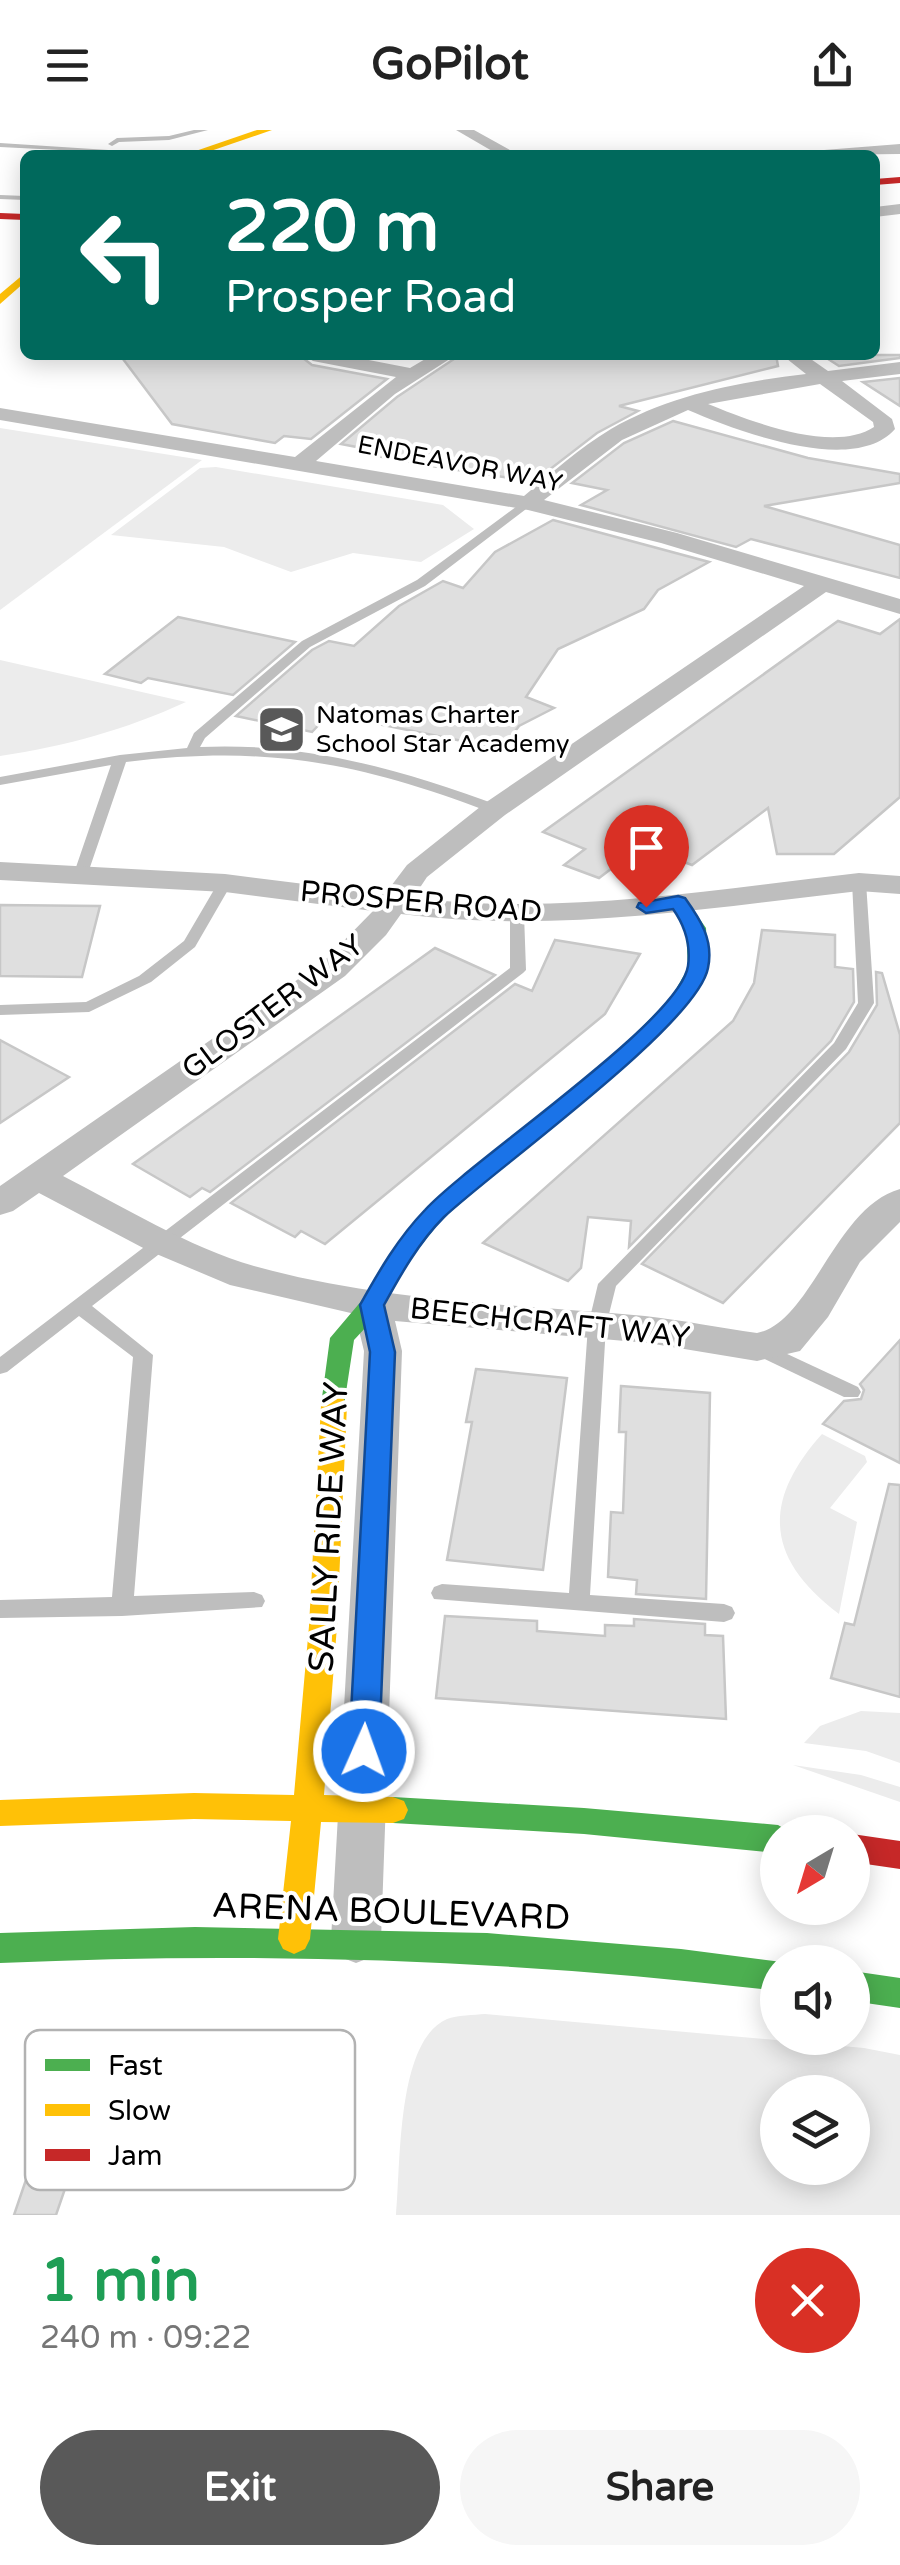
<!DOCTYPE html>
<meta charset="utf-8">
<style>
body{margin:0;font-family:"Varela Round",sans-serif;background:#f6f6f6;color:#222;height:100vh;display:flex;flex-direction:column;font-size:38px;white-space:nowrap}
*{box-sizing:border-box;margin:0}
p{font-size:32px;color:#767676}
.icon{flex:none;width:55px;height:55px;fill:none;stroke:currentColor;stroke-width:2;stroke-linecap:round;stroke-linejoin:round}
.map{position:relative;height:2085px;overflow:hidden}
.panel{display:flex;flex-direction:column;background:#fff;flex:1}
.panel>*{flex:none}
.top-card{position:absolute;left:20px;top:20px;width:860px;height:210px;border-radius:15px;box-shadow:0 5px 25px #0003;background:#00695c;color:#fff;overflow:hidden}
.needle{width:65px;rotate:218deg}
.buttons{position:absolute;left:760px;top:1685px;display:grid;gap:20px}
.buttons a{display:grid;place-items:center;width:110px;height:110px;border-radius:50%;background:#fff;box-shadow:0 5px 25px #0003;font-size:50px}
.pin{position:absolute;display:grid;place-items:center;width:85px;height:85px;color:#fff;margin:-102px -42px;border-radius:50% 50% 50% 0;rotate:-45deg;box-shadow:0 0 10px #0007}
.pin .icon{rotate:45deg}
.me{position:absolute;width:110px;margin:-55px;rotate:2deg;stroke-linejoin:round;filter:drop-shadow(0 0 8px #0008)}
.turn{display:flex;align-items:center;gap:35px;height:210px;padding:0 40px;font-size:45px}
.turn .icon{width:130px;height:130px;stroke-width:2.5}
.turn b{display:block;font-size:70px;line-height:85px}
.round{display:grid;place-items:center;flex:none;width:105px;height:105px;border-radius:52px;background:#f6f6f6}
.overview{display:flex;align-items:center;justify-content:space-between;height:170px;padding:0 40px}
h1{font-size:60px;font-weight:800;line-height:75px;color:#1e9e55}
.cta{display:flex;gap:20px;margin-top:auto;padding:20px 40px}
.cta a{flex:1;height:115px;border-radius:60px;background:#595959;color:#fff;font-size:40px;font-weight:800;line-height:115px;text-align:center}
.cta a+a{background:#f6f6f6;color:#222}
header{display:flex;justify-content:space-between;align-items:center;height:130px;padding:0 40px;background:#fff;font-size:45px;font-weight:800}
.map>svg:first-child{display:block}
.green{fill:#ececec;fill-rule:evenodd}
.building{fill:#dfdfdf;stroke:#c7c7c7;stroke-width:2.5}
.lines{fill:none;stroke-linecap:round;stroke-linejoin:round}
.lane{fill:#bebebe;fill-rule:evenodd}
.street{fill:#bebebe;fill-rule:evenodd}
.fast{fill:#4caf50;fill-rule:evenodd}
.slow{fill:#ffc107;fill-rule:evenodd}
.jam{fill:#c62828;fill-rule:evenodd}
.route{fill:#1a73e8;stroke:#114b97;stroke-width:2.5}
.labels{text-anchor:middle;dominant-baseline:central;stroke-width:8;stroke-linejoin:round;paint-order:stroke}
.far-street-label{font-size:25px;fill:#000;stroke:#fff}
.far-poi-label{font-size:25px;fill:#000;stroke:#fff;text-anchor:start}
.street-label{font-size:30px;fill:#000;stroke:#fff}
.near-street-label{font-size:35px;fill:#000;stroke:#fff}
.key{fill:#fff;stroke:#b2b2b2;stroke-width:2.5}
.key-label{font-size:28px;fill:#000}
</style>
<header><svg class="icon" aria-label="menu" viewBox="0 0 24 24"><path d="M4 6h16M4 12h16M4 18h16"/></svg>GoPilot<svg class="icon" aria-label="share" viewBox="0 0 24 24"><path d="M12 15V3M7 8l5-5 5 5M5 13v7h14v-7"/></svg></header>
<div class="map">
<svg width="900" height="2085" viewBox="0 0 900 2085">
<rect width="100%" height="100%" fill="#fff"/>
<g class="green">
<polygon points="0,298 202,330 0,480"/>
<polygon points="216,337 443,375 474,399 421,432 353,423 291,442 224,417 111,405 200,338"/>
<path d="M0 530 186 572C125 600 66 616 0 626Z"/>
<path d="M822 1304 865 1326 867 1332 830 1378 857 1392 839 1484C766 1429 761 1372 822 1304Z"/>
<polygon points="861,1581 900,1583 900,1633 866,1621 804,1613 820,1596"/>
<polygon points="793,1635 861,1645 900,1657 900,1672"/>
<path d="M485 1884 864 1918 900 1925V2085H396C401 2036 396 1911 447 1889 457 1885 474 1885 485 1884ZM778 1962H852V2038H778Z"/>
</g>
<g class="building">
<polygon points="120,225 299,225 312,235 387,249 311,309 284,306 275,313 172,294"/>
<polygon points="460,225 776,225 778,236 619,276 638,281 597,303 540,347 517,343 510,348 438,337 366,324 372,320 341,314 397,267"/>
<polygon points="822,225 900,225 900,228 839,236"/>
<polygon points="900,248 900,276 863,252"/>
<polygon points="673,291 808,328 900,344 900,353 764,376 900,415 900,448 751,409 736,417 581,375 607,360 572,353 624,313"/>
<polygon points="553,390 709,432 658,460 644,479 558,519 526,567 554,578 519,596 502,619 329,584 312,602 236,586 312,520 329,511 354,516 399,476 443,451 463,458 495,422"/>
<polygon points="178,487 295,512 233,565 148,548 141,553 105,544"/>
<polygon points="900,489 900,667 834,724 777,724 768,678 692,735 641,716 599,748 564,735 585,719 543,702 838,491 880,504"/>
<polygon points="0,775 100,776 82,847 0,846"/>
<polygon points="762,800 835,805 835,837 853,839 854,872 831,911 629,1117 631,1091 588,1087 581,1138 568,1151 483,1113 733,891 754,853"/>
<polygon points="555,810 640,824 605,884 325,1114 301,1101 295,1107 231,1073 515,854 532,861"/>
<polygon points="435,818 495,845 210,1062 202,1058 190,1067 133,1034"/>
<polygon points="876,842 882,843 900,905 900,993 723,1173 642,1134 849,922 877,875"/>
<polygon points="0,910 69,947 0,993"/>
<polygon points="900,1210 900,1333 823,1294 844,1271 861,1269 864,1260 860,1254"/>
<polygon points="476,1239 567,1248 543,1440 447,1430 472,1292 466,1292"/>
<polygon points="621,1256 710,1263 706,1469 636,1464 637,1450 608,1447 611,1382 623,1383 626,1302 619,1302"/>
<polygon points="889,1354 900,1355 900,1567 831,1548 845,1493 854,1495"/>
<polygon points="445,1486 537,1491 537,1501 605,1506 605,1495 634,1496 634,1489 705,1494 705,1505 723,1506 726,1589 436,1568"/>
<polygon points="28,2044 68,2050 56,2085 14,2085"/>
</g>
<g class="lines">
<g class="lane">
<polygon points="194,0 208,0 169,10 119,12 112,16 108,14 117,8 169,6"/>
<polygon points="0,13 155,23 159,25 0,17"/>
<polygon points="0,65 25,66 25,70 0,69"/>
<path d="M524 371 534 373 425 456 310 517 205 608 200 617C305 612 403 640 500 676V682H490C357 632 268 615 126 632L88 743 81 747 74 743 111 635 0 655V647L120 625 187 618 194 603 302 511 417 450Z"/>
<polygon points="859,748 866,752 874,873 846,919 616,1156 606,1196 590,1465 724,1474 732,1477 735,1483 732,1489 724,1492 434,1469 431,1463 434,1457 442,1454 569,1463 588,1196 598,1154 834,913 858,873 852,752"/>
<polygon points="225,749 232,753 195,817 151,852 89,882 0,885 0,875 86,872 139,846 184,811 218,753"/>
<polygon points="517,780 524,784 526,840 523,843 92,1176 153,1225 134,1466 254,1462 262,1465 265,1471 262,1477 122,1486 0,1488 0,1470 112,1467 133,1227 79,1186 7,1242 0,1244 0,1227 510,838 510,784"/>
<polygon points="757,1210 858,1257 861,1262 858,1267 844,1267 750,1222 747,1217 750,1212"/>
</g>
<g class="street">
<polygon points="456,0 474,0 519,25 499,25"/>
<polygon points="900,14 900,24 816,25 824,20"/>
<polygon points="900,74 900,84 875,87 875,77"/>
<path d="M303 225H343L410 238 432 225H456L395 264 316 331 524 366C552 343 579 318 611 299 670 265 739 252 806 244L782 225H805L828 241 900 232V244L842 251 892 289 895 299C854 346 737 301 688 280L622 310 544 370 677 403 900 469V484L826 462 505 685 427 747 413 768C562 786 711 760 859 743L900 746V764L859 761C706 778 555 804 401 784L386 805 345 846 63 1046C124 1077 188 1117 254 1136 383 1172 513 1174 645 1186 682 1190 720 1198 757 1203 811 1193 835 1077 900 1059V1092L860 1132 828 1187 800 1221 757 1231 648 1213 395 1191 402 1221 381 1810 374 1826 356 1833 338 1826 331 1810 364 1221 355 1184 230 1155 147 1120 39 1063 13 1081 0 1085V1056L323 832 373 781 225 762 0 750V732L225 744 385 764 407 735 485 673 804 456 661 413 528 380 0 290V278L295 327 396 247 313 231ZM820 254 873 292 874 297C833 324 750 291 708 274Z"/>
</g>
<g class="fast">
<polygon points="678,766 685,768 706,798 708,838 689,871 636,925 442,1089 408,1132 381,1181 354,1210 343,1282 325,1282 321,1275 330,1208 363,1169 391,1122 426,1079 622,917 671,868 688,838 686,798 668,772"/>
<polygon points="393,1667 584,1678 778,1695 790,1702 778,1702 778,1723 584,1704 393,1693 382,1689 378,1680 382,1671"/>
<path d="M195 1797 487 1803 681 1819 782 1832H778V1861C518 1830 261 1821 0 1833V1803Z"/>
<polygon points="852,1841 900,1848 900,1878 852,1871"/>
</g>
<g class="slow">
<polygon points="257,0 272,0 199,25 184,25"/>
<polygon points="25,143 25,152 0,174 0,164"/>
<polygon points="334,1266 343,1268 347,1275 337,1496 324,1665 393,1667 404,1671 408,1680 404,1689 393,1693 321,1692 310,1809 305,1819 294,1824 283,1819 278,1809 291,1691 194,1689 0,1696 0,1670 194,1663 294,1665 309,1496 321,1275 325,1268"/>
</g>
<g class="jam">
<polygon points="900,47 900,53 875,55 875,49"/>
<polygon points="0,83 25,84 25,90 0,89"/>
<polygon points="852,1704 900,1711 900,1739 852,1732"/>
</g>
</g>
<path class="route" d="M678 766 685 768C700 789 714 810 708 838 697 895 495 1039 444 1087 419 1112 401 1144 384 1175L395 1222 379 1621 374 1630 364 1634 353 1630 349 1621 370 1222 360 1175C379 1141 398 1108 425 1080 471 1030 680 891 688 836 691 814 685 796 673 779L646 783 637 777 639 773Z"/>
<defs>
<symbol id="school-square" viewBox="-11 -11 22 22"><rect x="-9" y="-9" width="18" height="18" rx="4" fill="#595959" stroke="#fff"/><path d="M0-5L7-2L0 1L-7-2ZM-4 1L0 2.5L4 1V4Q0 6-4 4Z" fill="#fff"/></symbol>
</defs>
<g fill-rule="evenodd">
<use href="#school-square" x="254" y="572" width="55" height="55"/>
</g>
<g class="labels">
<g class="far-street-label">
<text transform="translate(460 334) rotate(11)">ENDEAVOR WAY</text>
</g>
<g class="far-poi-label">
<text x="316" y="585">Natomas Charter<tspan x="316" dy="29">School Star Academy</tspan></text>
</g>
<g class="street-label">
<text transform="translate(421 772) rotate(5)">PROSPER ROAD</text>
<text transform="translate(273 877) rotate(-37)">GLOSTER WAY</text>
<text transform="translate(550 1193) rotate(6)">BEECHCRAFT WAY</text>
</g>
<g class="near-street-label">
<text transform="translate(329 1397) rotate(-87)">SALLY RIDE WAY</text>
<text transform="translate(391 1782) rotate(2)">ARENA BOULEVARD</text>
</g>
</g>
<rect x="25" y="1900" width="330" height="160" rx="15" class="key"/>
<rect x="45" y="1929" width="45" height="12" fill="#4caf50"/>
<rect x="45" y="1974" width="45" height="12" fill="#ffc107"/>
<rect x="45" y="2019" width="45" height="12" fill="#c62828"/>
<g class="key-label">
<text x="108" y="1945">Fast</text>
<text x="108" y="1990">Slow</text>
<text x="108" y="2035">Jam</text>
</g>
</svg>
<div class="buttons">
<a><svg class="needle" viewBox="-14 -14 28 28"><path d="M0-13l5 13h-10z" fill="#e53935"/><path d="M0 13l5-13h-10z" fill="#767676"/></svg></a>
<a><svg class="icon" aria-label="sound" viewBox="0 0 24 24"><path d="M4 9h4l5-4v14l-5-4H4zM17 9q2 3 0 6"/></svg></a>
<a><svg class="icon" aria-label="layers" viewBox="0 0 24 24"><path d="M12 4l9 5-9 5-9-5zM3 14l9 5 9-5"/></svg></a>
</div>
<div class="pin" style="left:646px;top:777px;background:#d93025"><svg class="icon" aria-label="arrive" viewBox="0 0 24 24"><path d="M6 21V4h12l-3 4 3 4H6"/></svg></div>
<svg class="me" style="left:364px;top:1621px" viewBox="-20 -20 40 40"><circle r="17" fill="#1a73e8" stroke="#fff" stroke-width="3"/><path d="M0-11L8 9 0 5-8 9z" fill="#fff"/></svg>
<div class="top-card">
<div class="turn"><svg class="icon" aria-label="left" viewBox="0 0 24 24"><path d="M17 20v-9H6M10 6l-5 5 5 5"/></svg><div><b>220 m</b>Prosper Road</div></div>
</div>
</div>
<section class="panel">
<div class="overview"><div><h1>1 min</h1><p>240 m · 09:22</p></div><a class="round" style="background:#d93025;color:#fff"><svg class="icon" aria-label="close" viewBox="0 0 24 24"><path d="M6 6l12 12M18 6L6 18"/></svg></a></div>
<div class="cta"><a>Exit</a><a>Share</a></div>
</section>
